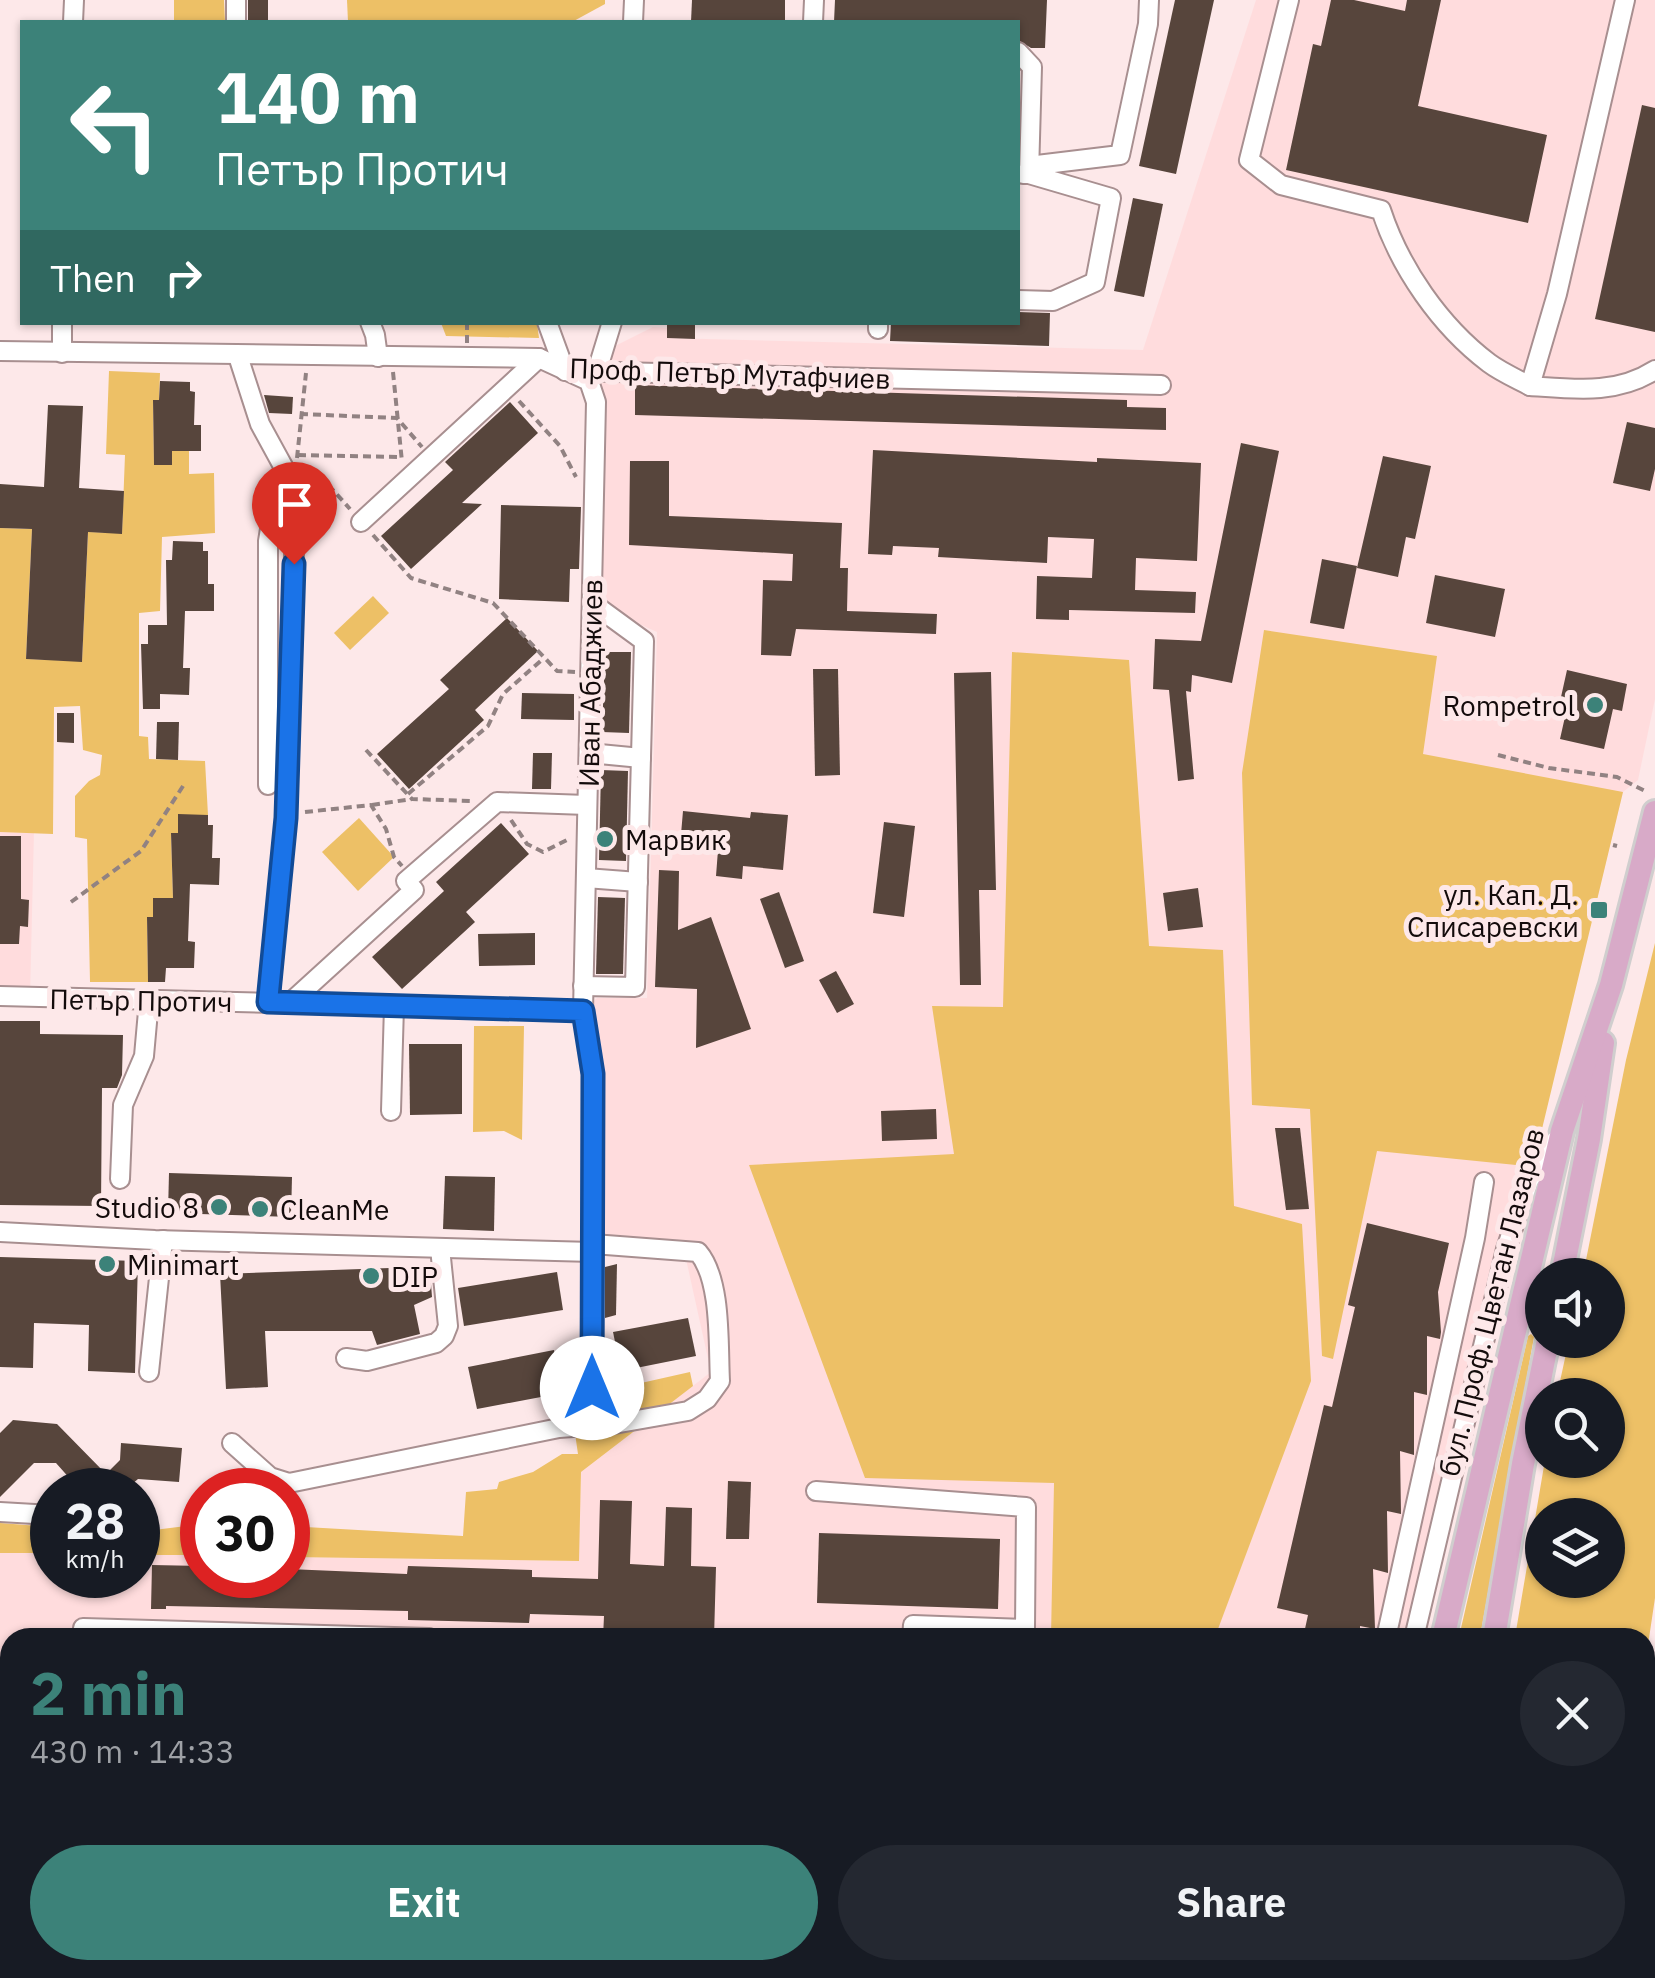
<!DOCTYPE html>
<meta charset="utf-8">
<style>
body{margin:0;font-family:"IBM Plex Sans",sans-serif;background:#242831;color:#f1f3f6;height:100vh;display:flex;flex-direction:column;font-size:38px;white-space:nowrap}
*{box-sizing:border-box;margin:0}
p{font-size:32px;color:#9ea1a6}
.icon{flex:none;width:55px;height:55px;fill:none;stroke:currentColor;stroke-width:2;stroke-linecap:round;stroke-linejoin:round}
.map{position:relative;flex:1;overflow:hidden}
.panel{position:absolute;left:0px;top:1628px;width:1655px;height:352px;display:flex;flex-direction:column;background:#171b24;border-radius:30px 30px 0 0;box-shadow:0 2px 8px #0004}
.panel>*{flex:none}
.banner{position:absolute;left:20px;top:20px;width:1000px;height:305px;border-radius:0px;box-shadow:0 2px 8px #0004;background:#3c8279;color:#fff;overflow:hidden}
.controls{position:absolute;left:1525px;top:1258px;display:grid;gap:20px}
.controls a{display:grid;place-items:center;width:100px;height:100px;border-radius:50%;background:#171b24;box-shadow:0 2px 8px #0004;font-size:50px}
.speed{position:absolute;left:30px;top:1468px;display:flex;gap:20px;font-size:50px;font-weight:700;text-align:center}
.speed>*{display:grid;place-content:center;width:130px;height:130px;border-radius:50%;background:#171b24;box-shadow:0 2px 8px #0004;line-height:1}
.speed small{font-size:25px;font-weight:400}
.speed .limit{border:15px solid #d22;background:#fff;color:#111}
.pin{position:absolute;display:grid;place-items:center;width:85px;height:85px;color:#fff;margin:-102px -42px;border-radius:50% 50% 50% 0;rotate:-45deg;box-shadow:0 0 10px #0007}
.pin .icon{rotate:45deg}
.me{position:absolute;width:110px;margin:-55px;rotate:0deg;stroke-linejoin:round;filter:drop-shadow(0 0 8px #0008)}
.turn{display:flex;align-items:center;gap:35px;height:210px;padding:0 30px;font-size:45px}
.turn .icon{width:130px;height:130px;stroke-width:2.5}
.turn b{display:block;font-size:70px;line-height:85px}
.then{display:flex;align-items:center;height:95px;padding:0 30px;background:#0003;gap:20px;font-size:38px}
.round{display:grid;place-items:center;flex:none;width:105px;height:105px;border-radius:52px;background:#242831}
.overview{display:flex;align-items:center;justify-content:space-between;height:170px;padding:0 30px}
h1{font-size:60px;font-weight:700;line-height:75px;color:#3c8279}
.action{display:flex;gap:20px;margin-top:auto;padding:20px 30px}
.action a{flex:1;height:115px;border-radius:60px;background:#3c8279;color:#fff;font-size:40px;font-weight:700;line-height:115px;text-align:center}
.action a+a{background:#242831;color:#f1f3f6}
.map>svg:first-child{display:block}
.built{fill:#ffdcdd}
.green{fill:#edc066;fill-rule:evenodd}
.building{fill:#57453c}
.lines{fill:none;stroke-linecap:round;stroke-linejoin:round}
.minor-casing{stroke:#a88f90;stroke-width:22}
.major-casing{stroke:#d0cece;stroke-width:28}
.path{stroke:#918282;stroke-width:4;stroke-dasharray:8 5;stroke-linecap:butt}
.minor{stroke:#fff;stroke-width:18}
.major{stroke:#d8aac8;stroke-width:22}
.route-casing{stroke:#114b97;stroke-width:25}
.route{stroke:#1a73e8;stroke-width:18}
.poi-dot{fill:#3c8279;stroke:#fde8e9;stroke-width:4}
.labels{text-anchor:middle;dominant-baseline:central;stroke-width:10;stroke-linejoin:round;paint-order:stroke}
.street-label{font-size:28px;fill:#130b0b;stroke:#fde8e9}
.poi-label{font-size:28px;fill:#130b0b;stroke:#fde8e9;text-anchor:start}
</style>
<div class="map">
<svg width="1655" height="1978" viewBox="0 0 1655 1978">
<rect width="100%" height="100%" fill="#fde8e9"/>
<g class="built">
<polygon points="1256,0 1655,0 1655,699 1638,780 1623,792 1504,1277 1426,1637 10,1638 10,1970 1347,1970 1346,1978 0,1978 0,1553 52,1553 52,1575 138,1575 138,1555 202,1555 202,1575 288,1575 288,1557 578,1561 581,1472 711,1372 686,1259 593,1252 583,1011 597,998 647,998 657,632 592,603 589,382 565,371 653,327 667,328 667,338 1143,350"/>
<polygon points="0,831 34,831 30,997 0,996"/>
</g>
<g class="green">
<polygon points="174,0 224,0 225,22 174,22"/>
<polygon points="347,0 605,0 605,4 572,22 348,22"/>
<polygon points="441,323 537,323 539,338 446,336"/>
<polygon points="109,371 160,373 159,400 153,401 154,465 171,465 172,451 189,451 189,474 214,473 215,533 162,537 160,611 139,613 139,736 148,737 149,759 205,761 208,815 178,815 178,833 171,834 173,898 153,917 147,917 148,982 90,982 87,839 75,837 75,796 89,781 100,775 102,755 83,750 80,706 54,707 53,834 0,832 0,528 32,529 26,659 82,661 88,532 122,533 125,455 106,454"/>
<polygon points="373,596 389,613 350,650 334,633"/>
<polygon points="1264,630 1437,656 1423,754 1623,792 1542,1129 1516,1165 1377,1151 1333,1359 1322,1356 1310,1109 1252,1105 1242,773"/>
<polygon points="1012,652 1129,660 1149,946 1223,950 1234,1206 1302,1224 1311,1381 1215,1637 1051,1637 1054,1483 865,1478 749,1165 954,1154 932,1006 1003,1007"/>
<polygon points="359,818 394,857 358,891 322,852"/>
<path d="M1655 943V1598L1645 1665V1638L1515 1637 1545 1460H1608V1395H1557L1569 1340H1608V1275H1583L1626 1060ZM1542 1515H1608V1580H1542Z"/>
<polygon points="474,1026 524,1026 522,1140 504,1131 473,1132"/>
<polygon points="1531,1334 1534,1337 1480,1637 1459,1637 1528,1336"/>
<polygon points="690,1372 693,1386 581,1472 579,1561 288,1557 288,1526 463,1536 466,1492 497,1489 499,1482 533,1472 562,1454 578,1454 570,1399"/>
<polygon points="0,1523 52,1527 52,1553 0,1553"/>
<polygon points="202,1524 202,1555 138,1555 138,1532"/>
<polygon points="919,1970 1018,1970 1035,1978 919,1978"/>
<polygon points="1465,1970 1599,1970 1598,1978 1464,1978"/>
</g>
<g class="building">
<rect x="248" y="0" width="20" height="22"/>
<polygon points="692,0 785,0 785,22 691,22"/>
<polygon points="835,0 1047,0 1045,48 1031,48 1018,40 1018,22 834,22"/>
<polygon points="1175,0 1214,0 1176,174 1139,166"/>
<polygon points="1331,0 1354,0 1405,11 1407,0 1441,0 1418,106 1547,135 1528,223 1286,170 1313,44 1321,46"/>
<polygon points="1642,105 1655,108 1655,332 1595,319"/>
<polygon points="1133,198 1163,204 1144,297 1114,291"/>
<polygon points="1018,312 1050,313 1049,346 890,341 891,322 1018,322"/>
<polygon points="667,322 695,322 695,339 667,338"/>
<polygon points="160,381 190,382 190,391 195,392 194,425 201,425 201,451 172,451 172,465 154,465 153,400 159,400"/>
<polygon points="635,385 1127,400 1127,407 1166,408 1166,430 635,415"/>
<polygon points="264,395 293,397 292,414 269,413"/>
<polygon points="510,402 538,433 462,503 482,504 411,569 381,536 453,470 445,462"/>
<polygon points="48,405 83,406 79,488 124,491 122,534 88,532 82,662 26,659 32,529 0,528 0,484 44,487"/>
<polygon points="1627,422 1655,428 1655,469 1650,491 1613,483"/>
<polygon points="1241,443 1279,451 1232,683 1192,675 1191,692 1186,691 1194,779 1178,781 1169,690 1153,689 1155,639 1201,641"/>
<polygon points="873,450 1097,462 1097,458 1201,463 1197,561 1136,558 1135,590 1196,592 1195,613 1069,610 1069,620 1036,619 1037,576 1092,578 1094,539 1048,537 1047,563 938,557 939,548 893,546 892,555 868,554"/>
<polygon points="1383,456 1431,466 1415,539 1406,537 1398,577 1357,568"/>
<polygon points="630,461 669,461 669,516 842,523 840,568 848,568 847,611 937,614 936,634 796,629 791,656 761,655 763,580 792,581 793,554 629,545"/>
<polygon points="501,505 581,507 579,569 570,569 569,602 499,599"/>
<polygon points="173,541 203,542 203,551 208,551 208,584 214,584 214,611 185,611 183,668 190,668 189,695 160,694 160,709 143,709 141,644 148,644 148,625 167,625 166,560 172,560"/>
<polygon points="1322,559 1357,566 1344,629 1310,623"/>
<polygon points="1435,575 1505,589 1495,637 1426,623"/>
<polygon points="507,618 538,651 475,710 484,720 409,789 377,754 449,689 440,680"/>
<polygon points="605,652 631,652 629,733 602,732"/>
<polygon points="813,669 838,669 840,775 815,776"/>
<polygon points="1567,670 1627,684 1622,711 1613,709 1604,749 1560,739 1569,699 1561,697"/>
<polygon points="991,672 996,890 979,890 981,985 960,985 954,673"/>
<polygon points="522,693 574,694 574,720 521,719"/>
<polygon points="57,713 74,713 74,743 57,742"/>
<polygon points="157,722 179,722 178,760 156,759"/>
<polygon points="533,753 552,753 551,789 532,789"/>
<polygon points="601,770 628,771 626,861 599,860"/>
<polygon points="683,811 750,818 751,812 788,815 783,870 743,866 742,879 716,876 718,850 680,846"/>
<polygon points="178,814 208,815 208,825 213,825 212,858 220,858 219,885 190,884 188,941 195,942 194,968 166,968 165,982 148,982 147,917 153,917 153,898 173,898 171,833 178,833"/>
<polygon points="884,822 915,826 904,917 873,913"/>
<polygon points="501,823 529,854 466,912 475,922 402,989 372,957 444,891 436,882"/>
<polygon points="0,836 21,836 21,899 29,900 28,927 20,926 19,944 0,944"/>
<polygon points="659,870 679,871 678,930 711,917 751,1029 696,1048 697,989 655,987"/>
<polygon points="1198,888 1203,927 1168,931 1163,893"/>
<polygon points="779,892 804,961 785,968 760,899"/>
<polygon points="598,897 625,898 623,974 596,974"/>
<polygon points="535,933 535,965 479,966 478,934"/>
<polygon points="836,971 854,1004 837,1013 819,980"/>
<polygon points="0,1021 40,1021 40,1034 123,1035 122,1075 117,1088 102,1088 101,1206 0,1205"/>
<polygon points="409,1044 462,1044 462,1114 410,1115"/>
<polygon points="936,1109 937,1139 882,1141 881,1111"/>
<polygon points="1275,1128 1300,1128 1309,1209 1286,1210"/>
<polygon points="169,1173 292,1177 291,1217 168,1213"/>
<polygon points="445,1176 495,1177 494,1231 443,1229"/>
<polygon points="1367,1223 1449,1243 1438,1292 1441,1332 1440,1339 1427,1336 1427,1395 1414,1392 1414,1455 1400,1451 1401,1514 1387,1511 1388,1573 1373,1569 1375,1629 1360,1626 1360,1638 1303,1638 1308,1615 1277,1608 1324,1405 1332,1407 1355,1307 1348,1305"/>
<polygon points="0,1257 138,1261 135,1373 88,1371 89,1325 34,1323 33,1368 0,1367"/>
<polygon points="617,1264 616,1315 605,1318 605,1267"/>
<polygon points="418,1267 430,1271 432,1297 414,1305 420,1334 377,1345 372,1331 265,1331 268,1387 226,1389 220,1274"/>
<polygon points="557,1272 563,1310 464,1326 458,1288"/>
<polygon points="688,1318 696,1356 621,1371 613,1332"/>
<polygon points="554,1350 562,1393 477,1409 468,1367"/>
<polygon points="13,1420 57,1424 106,1474 120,1460 121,1443 182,1448 179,1482 138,1479 125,1490 80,1490 56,1463 34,1463 0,1497 0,1433"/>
<polygon points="728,1481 751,1482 749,1539 726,1539"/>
<polygon points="600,1500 632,1501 630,1564 664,1566 666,1507 692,1508 691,1566 716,1567 714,1638 603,1638 604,1616 530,1614 529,1623 408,1620 408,1611 166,1606 166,1609 151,1609 152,1565 202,1566 202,1575 288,1575 288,1569 407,1574 408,1566 532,1570 532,1577 598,1579"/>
<polygon points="819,1533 1000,1539 998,1609 817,1603"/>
</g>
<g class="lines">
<defs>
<g id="minor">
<polyline points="236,0 236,22"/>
<path d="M1289 0 1249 160 1281 185 1381 210C1400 268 1440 326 1489 363 1501 372 1517 379 1530 386"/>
<path d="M1625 0 1557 294 1530 386C1574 389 1616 395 1655 370"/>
<polyline points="73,22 74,0"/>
<polyline points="633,22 634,0"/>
<polyline points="813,22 814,0"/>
<polyline points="1018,52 1032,67 1029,174 1023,174"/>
<polyline points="1029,174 1037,165 1120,155 1148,24 1149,0"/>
<polyline points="1018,300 1053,301 1095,282 1111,198 1029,174"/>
<polyline points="62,322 62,353"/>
<polyline points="370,322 375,335 378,357"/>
<polyline points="547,322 565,371"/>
<polyline points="878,329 878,322"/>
<polyline points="0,351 539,358 589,381 596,402 583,1011 593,1074 592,1388"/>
<polyline points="238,356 260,424 296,490 286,818 269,1003"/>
<polyline points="575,371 1161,385"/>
<polyline points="597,371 612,322"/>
<polyline points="361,522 539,358"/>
<polyline points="589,753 641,758"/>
<polyline points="268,785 268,541 273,511 296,490"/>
<polyline points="586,878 638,882"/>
<polyline points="583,986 635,987 644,641 592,603"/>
<polyline points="0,996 583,1011"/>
<polyline points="290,1003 414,890 406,881 497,802 587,805"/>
<polyline points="391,1111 394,1006"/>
<polyline points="120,1179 123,1105 144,1056 149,1000"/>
<polyline points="0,1232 155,1240 593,1252"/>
<polyline points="346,1358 367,1361 436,1343 444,1336 448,1326 440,1248"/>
<polyline points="149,1372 163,1240"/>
<path d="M232 1443 270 1477 289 1483 559 1428 614 1424 688 1411 707 1399 720 1381C718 1345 722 1280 698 1252L593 1244"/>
<polyline points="816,1491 1026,1507 1025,1629 913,1625 912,1638"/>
<polyline points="0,1512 52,1515"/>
<polyline points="83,1628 429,1638"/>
<polyline points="1386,1638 1475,1238 1484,1182"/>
<polyline points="1414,1638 1506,1249 1529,1180 1556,1140"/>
<polyline points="1645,1790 1655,1727"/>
<polyline points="0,1864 10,1867"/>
<polyline points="704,1970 799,1973"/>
<polyline points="1158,1970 1173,1978"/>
<polyline points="87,1978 87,1970"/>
<polyline points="570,1978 570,1970"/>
<polyline points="635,1978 638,1970"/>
<polyline points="894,1978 894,1970"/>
<polyline points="1058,1978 1060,1970"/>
<polyline points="1242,1978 1246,1970"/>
<polyline points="1300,1978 1303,1970"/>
<polyline points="1616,1978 1617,1970"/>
</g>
<g id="major">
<polyline points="1562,1275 1589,1139 1603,1043"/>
<polyline points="1443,1638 1562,1131 1611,985 1655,812"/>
<polyline points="1494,1638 1523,1464 1548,1340"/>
<polyline points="1366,1978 1367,1970"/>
<polyline points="1442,1978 1443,1970"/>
</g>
</defs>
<use href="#minor" class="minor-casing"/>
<use href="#major" class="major-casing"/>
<g class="path">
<polyline points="467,343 467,322"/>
<polyline points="393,372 402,462"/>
<polyline points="519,401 560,446 576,477"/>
<polyline points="300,414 397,418 422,447"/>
<polyline points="298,455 401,457"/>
<polyline points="297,458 306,373"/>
<polyline points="313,490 333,490 350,509"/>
<polyline points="373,535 411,578 493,603 557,671 575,672"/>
<polyline points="366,750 412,799 470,801"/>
<polyline points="1498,755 1549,768 1617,777 1647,792"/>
<polyline points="408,794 488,726 503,694 544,658"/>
<polyline points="372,805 412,799"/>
<polyline points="305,812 371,805 386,829 394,857 402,866"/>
<polyline points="511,820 527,844 543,852 569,839"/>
<polyline points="1613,845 1617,846"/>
<polyline points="71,902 141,851 185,783"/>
</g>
<use href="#minor" class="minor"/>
<use href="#major" class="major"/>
</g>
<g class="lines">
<defs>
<polyline id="route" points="294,564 286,818 268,1002 583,1011 593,1074 592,1388"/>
</defs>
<use href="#route" class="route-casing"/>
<use href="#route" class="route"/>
</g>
<g class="poi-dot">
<circle cx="1595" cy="705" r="10"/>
<circle cx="605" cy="839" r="10"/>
<rect x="1589" y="900" width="20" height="20" rx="5"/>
<circle cx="219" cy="1207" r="10"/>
<circle cx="260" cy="1209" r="10"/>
<circle cx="107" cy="1264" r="10"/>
<circle cx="371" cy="1276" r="10"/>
</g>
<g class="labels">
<g class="street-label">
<text transform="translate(730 373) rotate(2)">Проф. Петър Мутафчиев</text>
<text transform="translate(590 683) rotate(-89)">Иван Абаджиев</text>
<text transform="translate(141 1000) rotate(1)">Петър Протич</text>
<text transform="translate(1491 1302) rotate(-76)">бул. Проф. Цветан Лазаров</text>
</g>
<g class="poi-label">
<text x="1575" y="705" text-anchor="end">Rompetrol</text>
<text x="625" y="839">Марвик</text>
<text x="1579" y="894" text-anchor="end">ул. Кап. Д.<tspan x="1579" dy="32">Списаревски</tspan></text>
<text x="199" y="1207" text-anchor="end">Studio 8</text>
<text x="280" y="1209">CleanMe</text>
<text x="127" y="1264">Minimart</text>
<text x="391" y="1276">DIP</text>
</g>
</g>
</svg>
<div class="controls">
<a><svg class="icon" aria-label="sound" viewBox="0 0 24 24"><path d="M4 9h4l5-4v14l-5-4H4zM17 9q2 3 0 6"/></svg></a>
<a><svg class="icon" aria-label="search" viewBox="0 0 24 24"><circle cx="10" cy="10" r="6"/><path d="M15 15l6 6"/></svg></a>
<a><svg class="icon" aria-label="layers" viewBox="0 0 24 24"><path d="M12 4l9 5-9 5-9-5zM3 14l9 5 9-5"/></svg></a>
</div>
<div class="speed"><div>28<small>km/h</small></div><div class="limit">30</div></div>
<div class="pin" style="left:294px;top:564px;background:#d93025"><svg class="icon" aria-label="arrive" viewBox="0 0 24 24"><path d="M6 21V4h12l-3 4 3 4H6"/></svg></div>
<svg class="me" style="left:592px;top:1388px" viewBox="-20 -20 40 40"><circle r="19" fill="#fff"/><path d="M0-13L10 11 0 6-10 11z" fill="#1a73e8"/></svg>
<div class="banner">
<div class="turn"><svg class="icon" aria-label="left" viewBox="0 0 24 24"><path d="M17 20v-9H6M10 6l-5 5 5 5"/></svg><div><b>140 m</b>Петър Протич</div></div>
<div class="then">Then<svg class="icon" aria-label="right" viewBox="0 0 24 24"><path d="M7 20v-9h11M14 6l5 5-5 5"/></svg></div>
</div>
<section class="panel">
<div class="overview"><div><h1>2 min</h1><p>430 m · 14:33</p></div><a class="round"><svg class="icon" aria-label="close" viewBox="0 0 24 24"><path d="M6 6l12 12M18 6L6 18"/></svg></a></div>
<div class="action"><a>Exit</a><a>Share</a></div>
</section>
</div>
